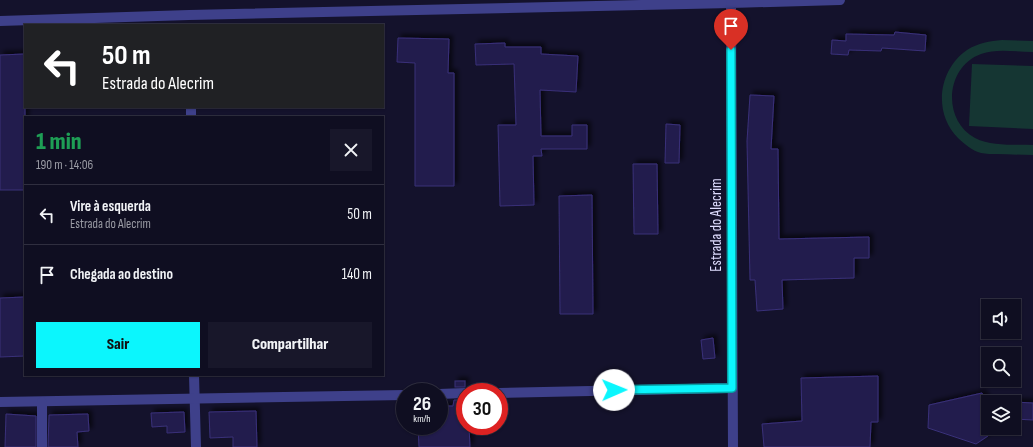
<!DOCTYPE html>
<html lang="pt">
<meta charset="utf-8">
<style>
body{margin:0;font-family:"Sofia Sans Condensed",sans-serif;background:#18172a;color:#f1f3f6;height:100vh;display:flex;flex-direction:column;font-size:15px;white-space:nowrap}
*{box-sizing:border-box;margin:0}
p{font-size:13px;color:#9b9ca5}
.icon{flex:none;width:22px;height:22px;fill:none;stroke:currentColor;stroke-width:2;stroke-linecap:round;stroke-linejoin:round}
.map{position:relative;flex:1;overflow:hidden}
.drawer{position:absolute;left:24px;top:116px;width:360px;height:260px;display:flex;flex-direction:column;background:#0f0e21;border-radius:0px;box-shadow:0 1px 3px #0004,0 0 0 1px #2f2e3f}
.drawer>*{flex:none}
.top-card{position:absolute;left:24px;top:24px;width:360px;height:84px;border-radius:0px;box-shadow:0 1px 3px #0004,0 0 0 1px #2f2e3f;background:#202124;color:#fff;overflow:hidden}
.tools{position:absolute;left:981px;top:299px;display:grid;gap:8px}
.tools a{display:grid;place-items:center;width:40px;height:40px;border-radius:0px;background:#0f0e21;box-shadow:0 1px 3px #0004,0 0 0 1px #2f2e3f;font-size:20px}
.speed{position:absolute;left:396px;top:383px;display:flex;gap:8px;font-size:20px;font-weight:700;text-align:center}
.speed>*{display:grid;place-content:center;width:52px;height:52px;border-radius:50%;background:#0f0e21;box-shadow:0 1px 3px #0004,0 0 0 1px #2f2e3f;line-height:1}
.speed small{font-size:10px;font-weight:400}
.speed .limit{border:6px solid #d22;background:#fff;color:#111}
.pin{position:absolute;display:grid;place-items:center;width:34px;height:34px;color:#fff;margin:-41px -17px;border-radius:50% 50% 50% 0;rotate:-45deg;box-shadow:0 0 4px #0007}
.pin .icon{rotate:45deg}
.me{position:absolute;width:44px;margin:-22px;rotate:89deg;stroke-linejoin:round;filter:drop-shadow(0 0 3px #0008)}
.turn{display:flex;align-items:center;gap:14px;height:84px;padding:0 12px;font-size:18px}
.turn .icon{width:52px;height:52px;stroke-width:2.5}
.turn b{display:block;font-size:28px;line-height:34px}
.round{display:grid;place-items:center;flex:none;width:42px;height:42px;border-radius:0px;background:#18172a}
.summary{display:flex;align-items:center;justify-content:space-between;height:68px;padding:0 12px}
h1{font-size:24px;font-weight:800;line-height:30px;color:#1e9e55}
.button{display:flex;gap:8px;margin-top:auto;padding:8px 12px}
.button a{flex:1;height:46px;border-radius:0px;background:#0bf6fd;color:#111;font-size:16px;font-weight:800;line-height:46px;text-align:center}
.button a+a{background:#18172a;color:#f1f3f6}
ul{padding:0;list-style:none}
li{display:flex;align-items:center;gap:12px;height:60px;padding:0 12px;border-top:1px solid #2f2e3f}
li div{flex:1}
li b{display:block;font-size:15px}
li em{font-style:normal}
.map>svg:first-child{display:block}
.pitch{fill:#153633}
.building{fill:#241e4d;stroke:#393079;filter:url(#shadow)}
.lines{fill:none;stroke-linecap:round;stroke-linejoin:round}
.minor{stroke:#3e408a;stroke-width:10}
.tertiary{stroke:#3e408a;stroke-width:10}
.route-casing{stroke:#07a0a4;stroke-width:10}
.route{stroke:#0bf6fd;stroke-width:7}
.labels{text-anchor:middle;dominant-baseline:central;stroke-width:3;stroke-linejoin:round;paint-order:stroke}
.street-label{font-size:15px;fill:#dfddff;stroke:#14122c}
</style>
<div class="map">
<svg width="1033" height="447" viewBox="0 0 1033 447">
<defs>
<filter id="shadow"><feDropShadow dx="3.5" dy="-3.5" stdDeviation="2" flood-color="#0009"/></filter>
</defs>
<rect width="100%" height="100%" fill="#14122c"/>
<g class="pitch">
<path d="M1002 40 1033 41V52C1016 52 997 48 981 54 945 67 942 120 975 138 992 147 1015 144 1033 145V155C1021 155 1009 154 996 154 992 154 986 154 981 153 973 151 964 144 958 138 933 113 938 70 967 50 978 43 990 41 1002 40Z"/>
<polygon points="972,64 1033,66 1033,129 969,126"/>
</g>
<g class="building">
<polygon points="895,32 926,35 925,51 882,48 881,51 849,50 848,55 831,54 832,40 846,41 846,34 894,35"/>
<polygon points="398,38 449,39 448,73 454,73 454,186 415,186 415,63 397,62"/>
<polygon points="505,43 505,47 541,47 541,54 578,56 576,92 540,90 541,136 572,136 572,125 587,125 587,149 541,149 542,156 533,156 534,205 500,206 498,125 516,125 514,64 476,65 475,44"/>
<polygon points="25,54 25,190 0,190 0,55"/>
<polygon points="750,95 774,96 771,149 778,149 779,239 869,237 869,258 854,258 854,278 782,280 783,309 757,311 755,280 750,280 747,141"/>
<polygon points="666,124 680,125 679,163 665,163"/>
<polygon points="633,164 657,164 658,234 634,234"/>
<polygon points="592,195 593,314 560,314 559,196"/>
<polygon points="25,297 25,356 0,357 0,298"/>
<polygon points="713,338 715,358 703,359 701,340"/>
<polygon points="878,376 878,422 871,422 870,447 764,447 762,424 802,421 801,378"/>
<rect x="455" y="381" width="10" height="6"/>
<polygon points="982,393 988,403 988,436 976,444 928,428 929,405"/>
<polygon points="454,400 465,400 465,426 469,426 470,447 419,447 418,427 439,426 439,406 453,406"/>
<polygon points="1014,402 1033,403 1033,420 1014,419"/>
<polygon points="256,411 257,447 233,447 233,437 210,438 209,412"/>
<polygon points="184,412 185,432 167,433 167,426 152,427 151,413"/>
<polygon points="6,414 36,416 36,447 5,447"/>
<polygon points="88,414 89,431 77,432 78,447 48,447 49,415"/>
</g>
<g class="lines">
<g class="minor">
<polyline points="0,21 189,15 731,3"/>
<polyline points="191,107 191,117"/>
<polyline points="194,375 196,447"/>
<polyline points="499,393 732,388"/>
<polyline points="439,394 465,393"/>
<polyline points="0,402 405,395"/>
<polyline points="42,447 42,402"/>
</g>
<polyline class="tertiary" points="733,447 731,3 840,0"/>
</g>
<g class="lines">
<defs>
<polyline id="route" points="614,390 732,388 731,50"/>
</defs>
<use href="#route" class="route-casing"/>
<use href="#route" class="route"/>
</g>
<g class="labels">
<g class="street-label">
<text transform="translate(716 225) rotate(-90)">Estrada do Alecrim</text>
</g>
</g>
</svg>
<div class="tools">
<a><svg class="icon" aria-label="sound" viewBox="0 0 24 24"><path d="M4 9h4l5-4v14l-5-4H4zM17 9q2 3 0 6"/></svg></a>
<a><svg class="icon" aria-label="search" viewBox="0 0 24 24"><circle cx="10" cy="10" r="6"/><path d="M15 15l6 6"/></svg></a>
<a><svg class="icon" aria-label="layers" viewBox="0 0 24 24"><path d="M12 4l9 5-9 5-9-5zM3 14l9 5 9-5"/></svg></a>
</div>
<div class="speed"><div>26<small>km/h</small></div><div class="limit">30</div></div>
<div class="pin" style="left:731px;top:50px;background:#d93025"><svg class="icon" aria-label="arrive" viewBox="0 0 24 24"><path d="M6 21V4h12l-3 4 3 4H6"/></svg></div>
<svg class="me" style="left:614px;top:390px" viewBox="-20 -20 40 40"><circle r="19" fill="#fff"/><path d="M0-13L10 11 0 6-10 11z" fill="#0bf6fd"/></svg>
<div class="top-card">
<div class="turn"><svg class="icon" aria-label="left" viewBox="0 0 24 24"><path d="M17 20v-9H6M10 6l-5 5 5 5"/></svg><div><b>50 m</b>Estrada do Alecrim</div></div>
</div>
<section class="drawer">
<div class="summary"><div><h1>1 min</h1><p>190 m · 14:06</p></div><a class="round"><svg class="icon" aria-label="close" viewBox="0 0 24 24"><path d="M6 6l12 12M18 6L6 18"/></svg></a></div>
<ul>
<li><svg class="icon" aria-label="left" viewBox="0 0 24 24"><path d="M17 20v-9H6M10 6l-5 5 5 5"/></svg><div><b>Vire à esquerda</b><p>Estrada do Alecrim</p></div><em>50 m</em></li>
<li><svg class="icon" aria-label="arrive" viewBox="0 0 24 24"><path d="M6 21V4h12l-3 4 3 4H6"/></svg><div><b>Chegada ao destino</b></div><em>140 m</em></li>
</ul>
<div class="button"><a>Sair</a><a>Compartilhar</a></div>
</section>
</div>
